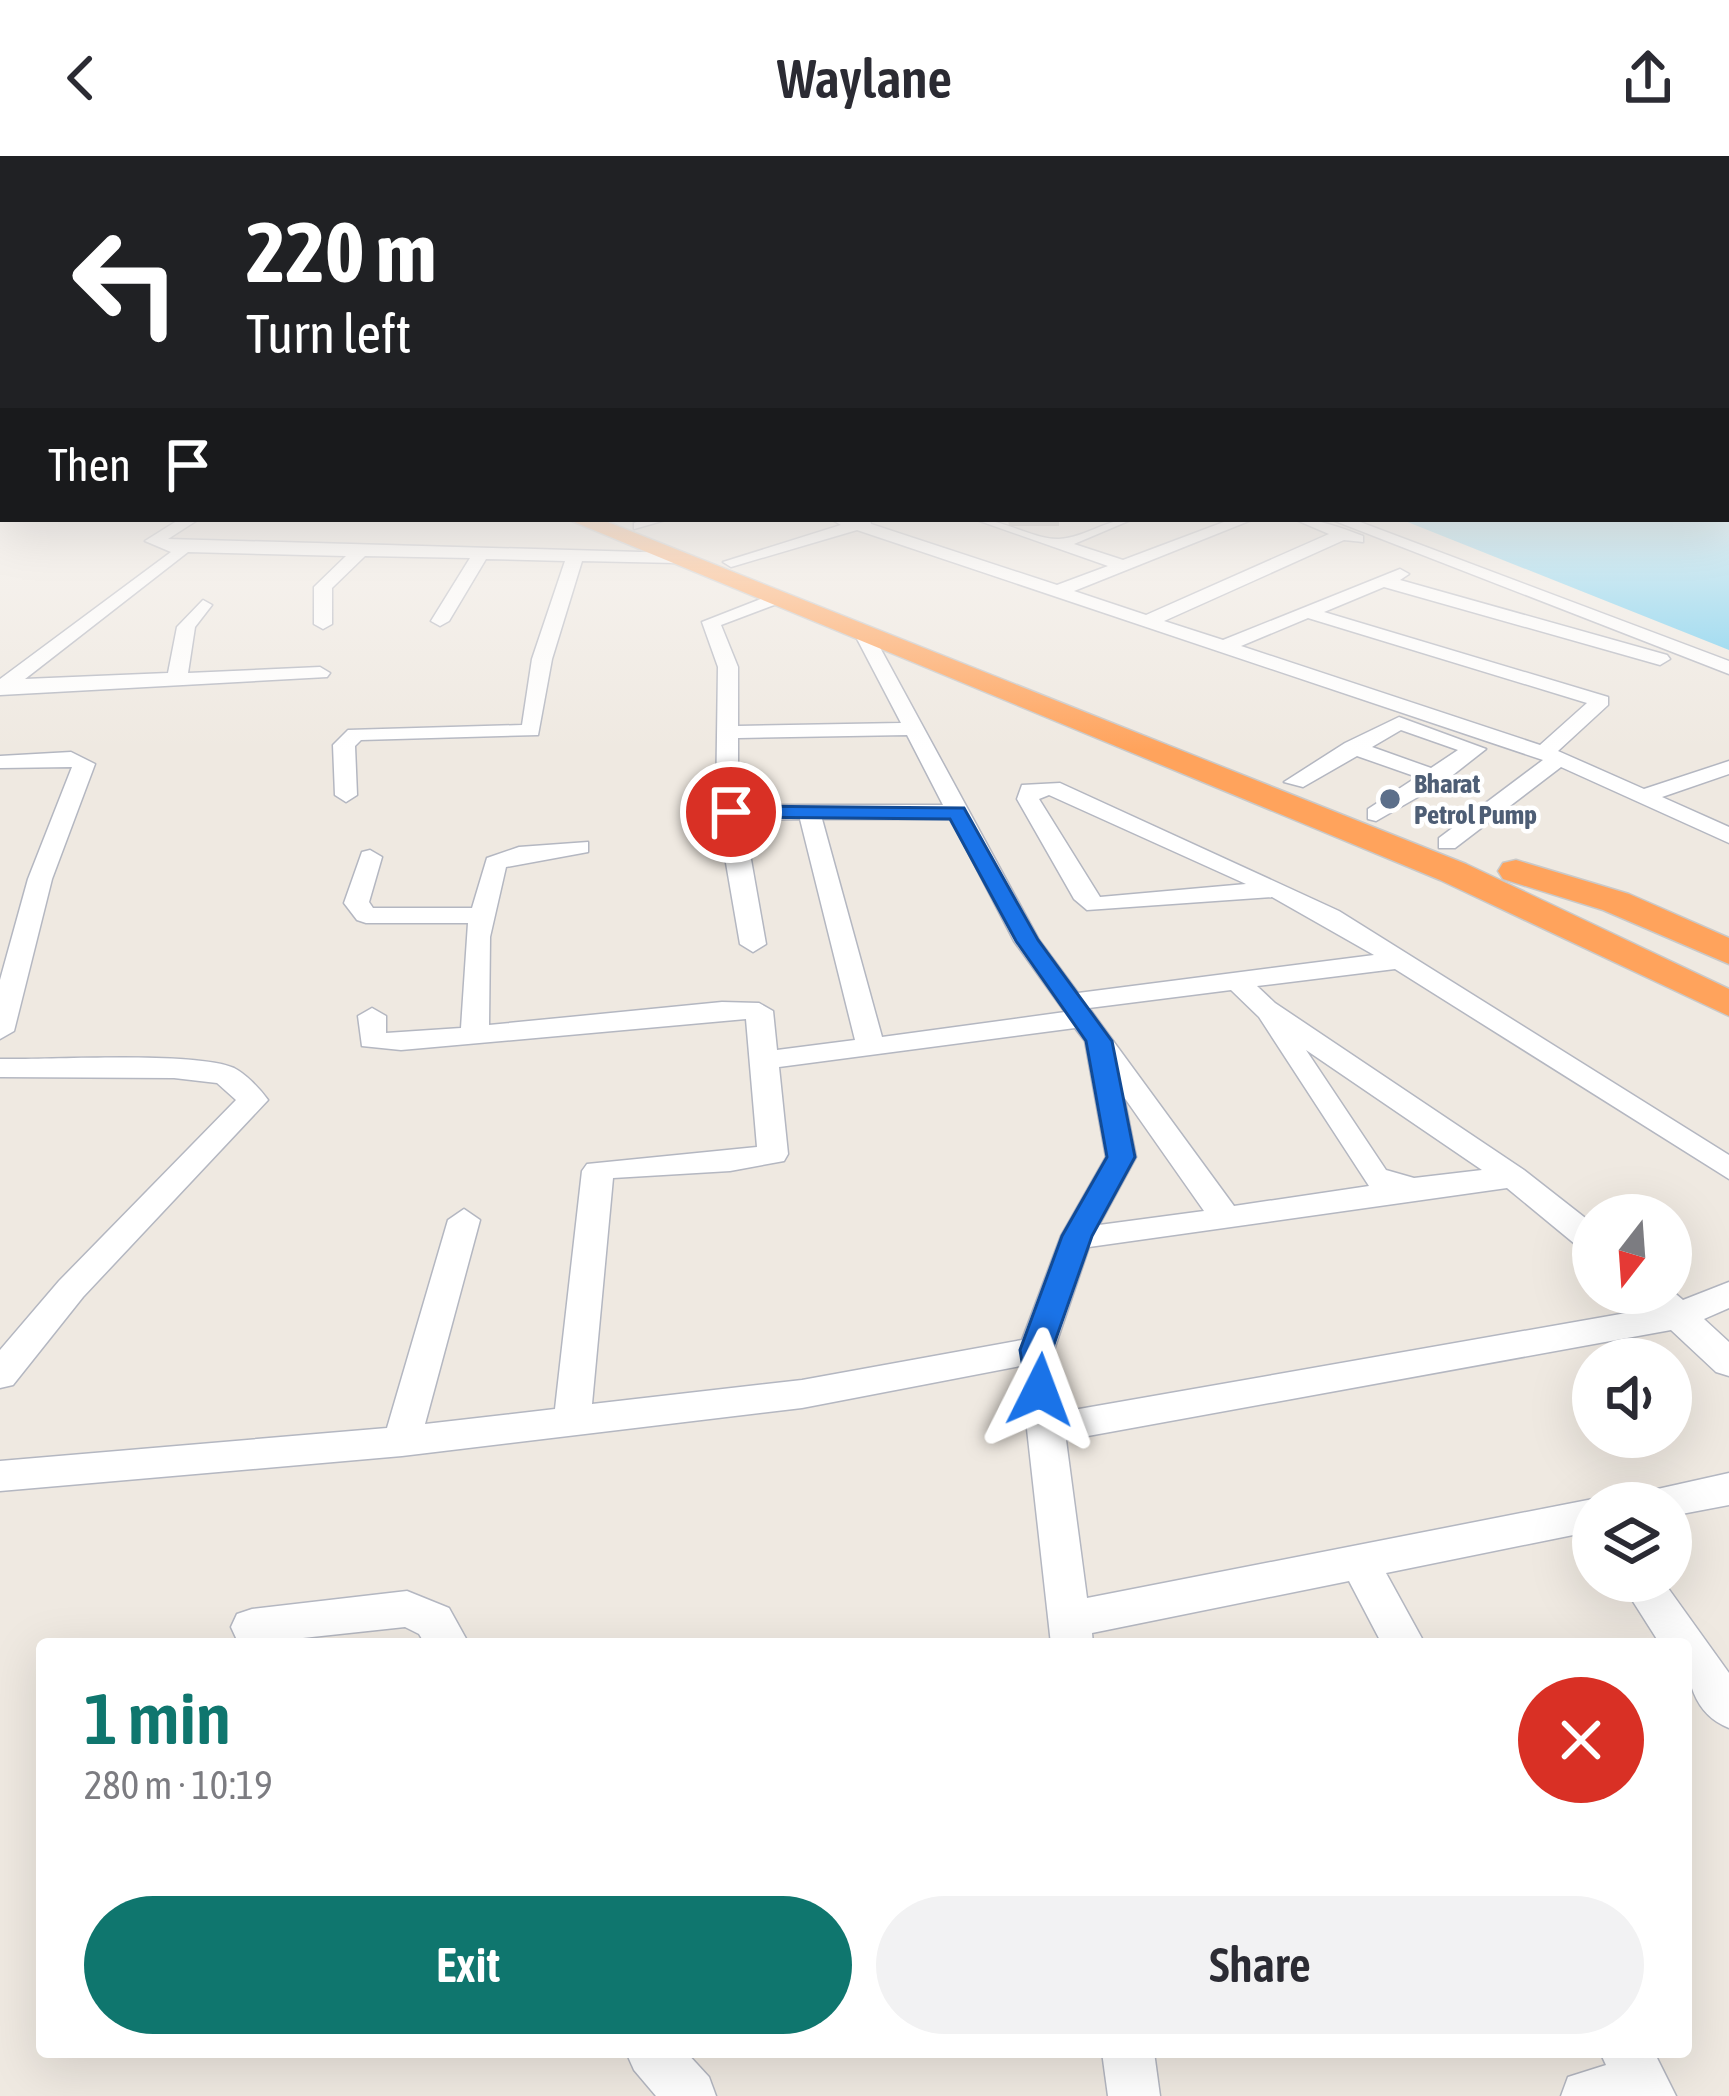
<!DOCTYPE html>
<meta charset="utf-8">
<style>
body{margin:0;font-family:"Asap Condensed",sans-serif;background:#f2f2f3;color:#2b2b33;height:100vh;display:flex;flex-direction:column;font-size:45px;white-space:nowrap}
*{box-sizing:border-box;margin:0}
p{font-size:39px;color:#7c7c81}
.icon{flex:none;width:66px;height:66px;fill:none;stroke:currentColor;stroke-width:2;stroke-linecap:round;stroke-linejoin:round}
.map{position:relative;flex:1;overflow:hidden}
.side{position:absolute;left:36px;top:1482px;width:1656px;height:420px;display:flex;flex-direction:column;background:#fff;border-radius:12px;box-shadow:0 12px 48px #0002}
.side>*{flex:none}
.top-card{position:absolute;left:0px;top:0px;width:1731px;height:366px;box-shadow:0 12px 48px #0002;background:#202124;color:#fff;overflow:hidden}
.needle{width:78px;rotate:197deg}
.fabs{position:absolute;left:1572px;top:1038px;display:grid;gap:24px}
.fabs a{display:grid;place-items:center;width:120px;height:120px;border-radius:50%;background:#fff;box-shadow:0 12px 48px #0002;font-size:60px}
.pin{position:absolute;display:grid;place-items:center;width:102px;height:102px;color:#fff;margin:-51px;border:6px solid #fff;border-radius:50%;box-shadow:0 3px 12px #0007}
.me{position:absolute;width:132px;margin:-66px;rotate:3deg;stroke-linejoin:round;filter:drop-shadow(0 0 9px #0008)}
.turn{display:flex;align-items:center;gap:42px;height:252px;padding:0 48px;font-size:54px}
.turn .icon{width:156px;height:156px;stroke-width:2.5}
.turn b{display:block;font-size:84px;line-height:102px}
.then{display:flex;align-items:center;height:114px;padding:0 48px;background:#0003;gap:24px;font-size:45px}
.round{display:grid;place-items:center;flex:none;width:126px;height:126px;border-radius:63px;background:#f2f2f3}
.summary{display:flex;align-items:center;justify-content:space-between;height:204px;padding:0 48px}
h1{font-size:72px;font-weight:600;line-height:90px;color:#0f766e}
.primary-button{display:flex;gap:24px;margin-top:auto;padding:24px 48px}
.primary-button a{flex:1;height:138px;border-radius:72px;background:#0f766e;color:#fff;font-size:48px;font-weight:600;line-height:138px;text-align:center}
.primary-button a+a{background:#f2f2f3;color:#2b2b33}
header{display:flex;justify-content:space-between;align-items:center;height:156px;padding:0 48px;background:#fff;font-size:54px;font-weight:600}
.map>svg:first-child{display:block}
.water{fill:#75cff0}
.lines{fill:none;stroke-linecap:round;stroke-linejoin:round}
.minor-casing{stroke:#b4b7c1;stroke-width:3}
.highway-casing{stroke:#c9c9c9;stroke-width:3}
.minor{fill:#fff;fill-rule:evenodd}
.highway{fill:#ffa35c;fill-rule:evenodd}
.wall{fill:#afaba4}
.route{fill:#1a73e8;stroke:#114b97;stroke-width:3}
.service-dot{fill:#5c6f8a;stroke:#fff;stroke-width:4.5}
.labels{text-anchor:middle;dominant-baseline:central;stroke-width:9;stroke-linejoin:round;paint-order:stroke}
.far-service-label{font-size:27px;font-weight:bold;fill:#4e5e75;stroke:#fff;text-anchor:start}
</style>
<header><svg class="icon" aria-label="back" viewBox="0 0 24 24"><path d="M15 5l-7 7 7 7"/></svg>Waylane<svg class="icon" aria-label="share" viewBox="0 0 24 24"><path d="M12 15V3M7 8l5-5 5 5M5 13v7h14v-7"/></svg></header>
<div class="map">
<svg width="1729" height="1940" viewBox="0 0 1729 1940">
<rect width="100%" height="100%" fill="#efe9e1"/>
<polygon class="water" points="1729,331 1729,494 1400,363 1728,363"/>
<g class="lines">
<defs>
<g id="minor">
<polygon points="3,351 3,362 0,363 0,352"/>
<polygon points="180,363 199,363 168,383 677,397 685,402 677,407 582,405 552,503 538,579 361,584 355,590 357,639 346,646 335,639 333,589 348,574 522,569 532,503 565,405 486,403 449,465 440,470 431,465 470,402 365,400 332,432 332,468 323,473 314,468 314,431 346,400 188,396 25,523 168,517 177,471 203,444 212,449 195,471 188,517 320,511 330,517 327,521 0,539 0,523 171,396 145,385"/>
<polygon points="645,363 669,363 634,373 634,367"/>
<path d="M831 363 870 364 871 368 1057 429 1108 410 974 363C1004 363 1034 384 1059 383 1084 382 1106 363 1133 363L1074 388 1123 404 1232 363H1254L1074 435 1146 459 1329 378 1294 363C1319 363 1339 371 1363 380V386L1344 384 1164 465 1223 484 1400 413 1409 418 1400 424 1667 499 1670 503 1660 509 1384 431 1324 456 1608 541V549L1558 595 1644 633 1729 605V618L1662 641 1729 671V687L1561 611 1455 692H1439V682L1543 604 857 374 731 411 723 406 841 369ZM1308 462 1587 547 1540 589 1241 490Z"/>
<polygon points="1330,363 1352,363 1729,505 1729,518"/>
<path d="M776 437 782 438V446L721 469 738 511V570L901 567 855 479 871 475 1039 784 1078 837 1374 799 1272 741 1087 754 1074 743 1017 643 1022 629 1060 627 1339 755 1729 999V1023L1395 813 1257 830 1275 847 1524 1014 1593 1068V1096L1581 1093 1507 1032 1089 1091 1054 1194 1062 1256 1649 1153 1636 1137 1671 1134 1683 1144 1729 1126V1152L1704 1163 1729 1186V1220L1716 1216 1671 1174 1066 1284 1087 1442 1593 1343 1605 1347H1593V1375L1386 1417 1425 1488H1382L1349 1425 1092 1477 1093 1488H1051L1020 1210 802 1252 402 1300 0 1335V1305L387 1272 448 1064 464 1053 480 1064 425 1268 555 1253 582 1015 587 1008 757 991 746 863 401 894 362 890 358 860 372 852 386 860V877L461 872 468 767H366L357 764 344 747 362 696 370 694 382 701 369 746 373 752H472L487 702 519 691 588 686V696L506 711 490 781 489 869 722 846 759 847 773 855 777 894 855 884 800 663 744 664 766 788 753 796 740 788 716 649 718 511 702 466ZM907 579 943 649H738V582ZM1049 639 1246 728 1100 741 1039 643ZM822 663H951L1014 785 1065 856 882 881ZM1231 834 1259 861 1369 1030 1234 1050 1089 852ZM1075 872 1085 885 1106 1001 1061 1080 1022 1184 802 1224 592 1248 613 1022 730 1015 784 1005 788 998 779 911ZM1306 894 1482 1014 1414 1022 1386 1014ZM1124 941 1204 1055 1099 1069 1136 1001Z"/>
<path d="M1399 561 1486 593 1444 626 1376 665 1368 663V653L1417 621 1357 600 1303 631 1284 626 1345 587ZM1401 574 1458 594 1431 612 1372 591Z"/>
<polygon points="71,596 95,608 52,723 14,875 0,883 0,824 28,723 72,611 0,612 0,600"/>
<path d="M0 903C49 904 195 895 234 912 246 918 260 933 268 944L83 1141 13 1229 0 1232V1194L59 1125 236 944 217 927 174 922 0 921Z"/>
<polygon points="1729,1317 1729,1349 1671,1360 1671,1347 1639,1347 1644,1336"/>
<path d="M1620 1425H1663L1729 1517V1572C1693 1558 1686 1522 1686 1488H1660Z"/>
<polygon points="407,1435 449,1452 469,1488 425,1488 419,1478 405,1471 248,1488 237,1484 231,1471 237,1458 252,1453"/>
<polygon points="626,1896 686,1896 709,1921 716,1940 656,1940 634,1914"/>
<polygon points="1102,1896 1154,1896 1160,1940 1108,1940"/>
<polygon points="1600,1896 1654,1896 1676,1940 1561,1940 1568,1921 1606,1909"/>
</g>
<g id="highway">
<polygon points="567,363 600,363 1466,708 1729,833 1729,860 1440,724"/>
<polygon points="1516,704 1629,738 1729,782 1729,808 1603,754 1503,723 1498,715 1503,707"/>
</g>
</defs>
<use href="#minor" class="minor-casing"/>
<use href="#highway" class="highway-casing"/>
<use href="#minor" class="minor"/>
<use href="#highway" class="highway"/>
</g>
<polygon class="wall" points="1008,363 1059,363 1059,370 1009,370"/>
<linearGradient id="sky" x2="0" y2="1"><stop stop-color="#7abfeb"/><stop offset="0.54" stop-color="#f8f5f2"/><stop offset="1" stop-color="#f8f5f2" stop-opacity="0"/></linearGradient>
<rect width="1729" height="594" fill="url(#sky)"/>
<polygon class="route" points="731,650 964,652 1038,784 1112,885 1135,1001 1092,1080 1052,1194 1056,1234 1051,1243 1028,1243 1020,1194 1062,1080 1107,1001 1086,885 1016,785 950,663 724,661 721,656"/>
<circle class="service-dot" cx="1390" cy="643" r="12"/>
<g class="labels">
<g class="far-service-label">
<text x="1414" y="627">Bharat<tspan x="1414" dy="31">Petrol Pump</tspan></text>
</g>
</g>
</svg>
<div class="fabs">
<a><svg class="needle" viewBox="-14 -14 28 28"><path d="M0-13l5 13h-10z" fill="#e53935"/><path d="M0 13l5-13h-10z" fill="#7c7c81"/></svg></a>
<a><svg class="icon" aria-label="sound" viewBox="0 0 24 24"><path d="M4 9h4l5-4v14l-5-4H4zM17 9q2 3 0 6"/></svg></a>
<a><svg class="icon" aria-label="layers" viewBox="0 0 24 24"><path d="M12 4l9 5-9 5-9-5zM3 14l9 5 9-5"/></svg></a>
</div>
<div class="pin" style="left:731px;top:656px;background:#d93025"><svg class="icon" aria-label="arrive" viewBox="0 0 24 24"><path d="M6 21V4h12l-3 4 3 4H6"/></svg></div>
<svg class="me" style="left:1040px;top:1234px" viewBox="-20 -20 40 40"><path d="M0-17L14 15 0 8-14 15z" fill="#1a73e8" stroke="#fff" stroke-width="4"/></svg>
<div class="top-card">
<div class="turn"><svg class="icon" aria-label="left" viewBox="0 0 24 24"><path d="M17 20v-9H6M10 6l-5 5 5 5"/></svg><div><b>220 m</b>Turn left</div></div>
<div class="then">Then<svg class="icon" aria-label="arrive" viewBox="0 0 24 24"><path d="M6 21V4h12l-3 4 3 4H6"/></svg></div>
</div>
<section class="side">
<div class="summary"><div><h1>1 min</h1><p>280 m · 10:19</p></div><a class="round" style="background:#d93025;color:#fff"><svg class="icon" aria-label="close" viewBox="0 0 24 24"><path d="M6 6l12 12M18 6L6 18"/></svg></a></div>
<div class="primary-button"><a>Exit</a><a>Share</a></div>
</section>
</div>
